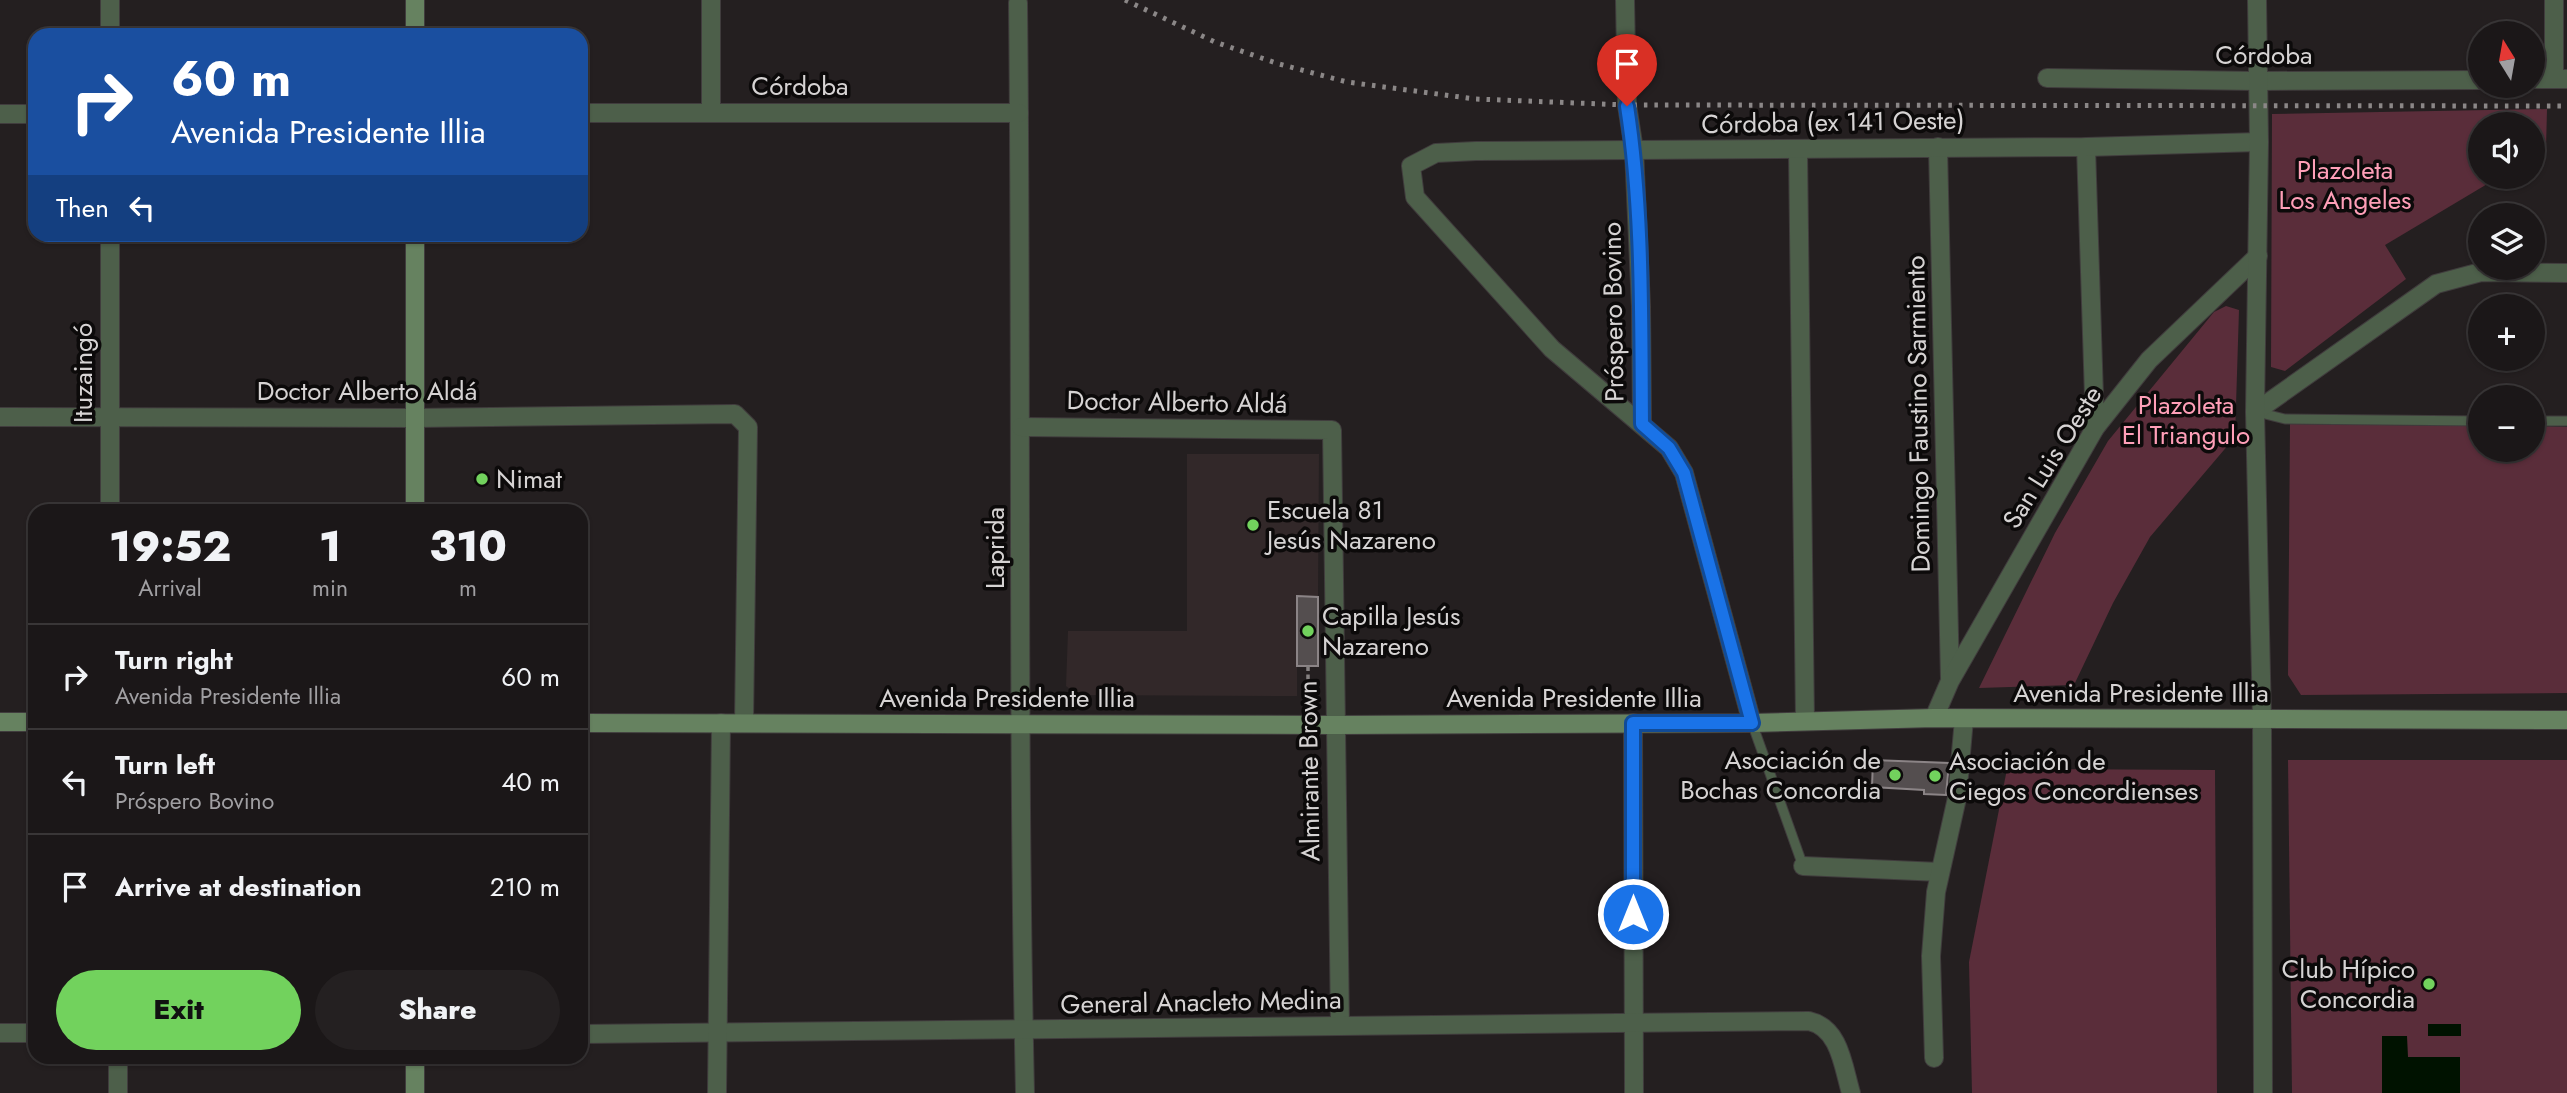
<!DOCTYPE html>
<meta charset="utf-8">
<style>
body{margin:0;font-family:Jost,sans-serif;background:#242021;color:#f1f3f6;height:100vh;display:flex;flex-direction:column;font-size:26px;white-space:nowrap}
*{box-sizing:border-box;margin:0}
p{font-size:23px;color:#a09fa2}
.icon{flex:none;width:38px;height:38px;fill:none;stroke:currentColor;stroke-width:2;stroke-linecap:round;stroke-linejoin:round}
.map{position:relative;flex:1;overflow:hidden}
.panel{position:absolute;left:28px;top:504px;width:560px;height:560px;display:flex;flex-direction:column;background:#1b1718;border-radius:21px;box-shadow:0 2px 5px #0004,0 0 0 2px #393637}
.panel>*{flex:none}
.top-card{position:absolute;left:28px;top:28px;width:560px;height:214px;border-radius:21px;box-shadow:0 2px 5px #0004,0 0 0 2px #393637;background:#1a4fa0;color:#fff;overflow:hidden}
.needle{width:46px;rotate:349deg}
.controls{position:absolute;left:2468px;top:21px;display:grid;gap:14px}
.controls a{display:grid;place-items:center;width:77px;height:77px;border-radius:50%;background:#1b1718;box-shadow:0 2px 5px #0004,0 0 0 2px #393637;font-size:35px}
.pin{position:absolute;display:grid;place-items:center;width:60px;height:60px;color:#fff;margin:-72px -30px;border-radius:50% 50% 50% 0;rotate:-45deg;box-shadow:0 0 7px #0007}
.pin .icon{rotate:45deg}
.me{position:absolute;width:77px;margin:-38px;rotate:0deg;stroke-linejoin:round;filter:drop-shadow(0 0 5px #0008)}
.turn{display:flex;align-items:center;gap:24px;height:147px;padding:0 28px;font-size:32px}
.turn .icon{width:91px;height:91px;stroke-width:2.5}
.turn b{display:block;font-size:49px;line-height:60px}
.then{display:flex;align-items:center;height:66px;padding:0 28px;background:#0003;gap:14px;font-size:26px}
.eta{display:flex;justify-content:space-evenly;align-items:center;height:119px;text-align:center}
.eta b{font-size:42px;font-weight:800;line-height:49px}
.action{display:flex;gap:14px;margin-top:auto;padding:14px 28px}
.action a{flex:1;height:80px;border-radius:42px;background:#72d25d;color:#111;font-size:28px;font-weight:800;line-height:80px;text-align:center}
.action a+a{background:#242021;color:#f1f3f6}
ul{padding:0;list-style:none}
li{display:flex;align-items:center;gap:21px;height:105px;padding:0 28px;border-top:2px solid #393637}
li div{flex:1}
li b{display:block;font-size:26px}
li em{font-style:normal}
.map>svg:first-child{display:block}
.built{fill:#322829}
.green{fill:#5a2d3a}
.water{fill:#001200}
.building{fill:#544e4f;stroke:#8b8486;stroke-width:2}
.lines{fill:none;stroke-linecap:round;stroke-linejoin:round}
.service-casing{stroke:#403c3d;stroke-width:11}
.minor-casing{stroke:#403c3d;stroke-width:20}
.tertiary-casing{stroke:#403c3d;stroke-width:20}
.secondary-casing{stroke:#403c3d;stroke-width:20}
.path{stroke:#858181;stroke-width:3.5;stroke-dasharray:5 3.5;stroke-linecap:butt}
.service{stroke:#4d5f4a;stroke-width:9}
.minor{stroke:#4d5f4a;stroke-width:18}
.tertiary{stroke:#4d5f4a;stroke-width:18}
.secondary{stroke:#668260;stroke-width:18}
.rail{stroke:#8b8787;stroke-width:5;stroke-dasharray:3.5 7;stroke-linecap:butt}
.route-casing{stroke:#114b97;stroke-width:18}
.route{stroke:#1a73e8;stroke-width:12}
.poi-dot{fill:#72d25d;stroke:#0c0a0a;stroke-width:2.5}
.labels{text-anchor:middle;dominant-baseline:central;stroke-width:7;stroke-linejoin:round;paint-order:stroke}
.street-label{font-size:26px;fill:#d6d3d3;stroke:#0c0a0a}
.park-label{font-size:26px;fill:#ff9fb8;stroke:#0c0a0a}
.poi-label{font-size:26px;fill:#d6d3d3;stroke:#0c0a0a;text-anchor:start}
</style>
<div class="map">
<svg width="2567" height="1093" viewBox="0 0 2567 1093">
<rect width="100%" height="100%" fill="#241f20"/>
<polygon class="built" points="1187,454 1319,454 1318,597 1297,597 1297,696 1077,695 1066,686 1068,631 1187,631"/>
<g class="green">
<polygon points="2547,109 2546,149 2532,157 2532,124 2480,124 2480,177 2499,177 2385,245 2406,279 2285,371 2271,367 2272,114"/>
<polygon points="2226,306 2239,310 2235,437 2150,537 2113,603 2074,685 1979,688 2055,533 2108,441 2214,312"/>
<polygon points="2290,424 2480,426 2480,450 2532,450 2532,426 2567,427 2567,693 2301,695 2288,675"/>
<polygon points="2288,760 2567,760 2567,1093 2292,1093"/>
<polygon points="2007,769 2215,770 2217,1093 1972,1093 1969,962"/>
</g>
<g class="water">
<rect x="2428" y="1024" width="33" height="12"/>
<polygon points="2382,1036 2407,1036 2408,1057 2460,1057 2460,1093 2382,1093"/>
</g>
<g class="building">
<polygon points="1297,596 1318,597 1318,666 1297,666"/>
<polygon points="1873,760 1949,763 1946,795 1924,794 1924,790 1872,787"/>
</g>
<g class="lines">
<defs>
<g id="service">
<polyline points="2257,412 2285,419 2480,421"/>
<polyline points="2532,421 2567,421"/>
<polyline points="1752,723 1803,866"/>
</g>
<g id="minor">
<polyline points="711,0 711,112"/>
<polyline points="1625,0 1627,105 1634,150 1641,307 1642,424"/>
<polyline points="2554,0 2554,79"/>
<path d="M1018 3C1022 366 1017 730 1025 1093"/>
<polyline points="110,35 110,0"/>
<polyline points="2047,78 2258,81 2480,80"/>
<polyline points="2532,79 2567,79"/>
<polyline points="581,113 1019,113"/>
<polyline points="0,114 35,114"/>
<polyline points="1938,147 1950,679"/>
<polyline points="2086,147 2095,428"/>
<polyline points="1798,150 1805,721"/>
<polyline points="2255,412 2436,284 2481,272 2567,273"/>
<polyline points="0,417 415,418 735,414 748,427 744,723"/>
<polyline points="1021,427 1332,430 1340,1026"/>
<polyline points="110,511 110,234"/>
<polyline points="1934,718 1950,681 2095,428 2149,360 2258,256"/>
<polyline points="1633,723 1634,1093"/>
<polyline points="1752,723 1684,473 1669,448 1552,349 1415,197 1411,166 1436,153 1476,151 2086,147 2259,142"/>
<polyline points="1803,866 1940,872"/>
<polyline points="0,1033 35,1033"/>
<path d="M581 1034 1809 1021C1840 1028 1843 1066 1851 1093"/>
<polyline points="1934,1058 1931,956 1936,892 1957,798 1964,719"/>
<polyline points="118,1093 118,1057"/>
<polyline points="717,1093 721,723"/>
</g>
<polyline id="tertiary" points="2257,0 2259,142 2255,412 2262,719 2263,1093"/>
<g id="secondary">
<polyline points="415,35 415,0"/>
<polyline points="415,234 415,511"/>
<polyline points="0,722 35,722"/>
<polyline points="581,723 1335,725 1752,723 1934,718 2567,720"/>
<polyline points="415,1057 415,1093"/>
</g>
</defs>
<use href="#service" class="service-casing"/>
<use href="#minor" class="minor-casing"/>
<use href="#tertiary" class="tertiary-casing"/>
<use href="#secondary" class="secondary-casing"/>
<polyline class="path" points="1308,666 1308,706"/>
<use href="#service" class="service"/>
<use href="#minor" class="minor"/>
<use href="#tertiary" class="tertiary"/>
<use href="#secondary" class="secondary"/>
<polyline class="rail" points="1125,0 1215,42 1279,64 1347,82 1475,99 1627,105 2567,106"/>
</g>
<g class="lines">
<defs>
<path id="route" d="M1627 106C1643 210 1641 318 1642 424L1669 448 1684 473 1752 723H1633V914"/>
</defs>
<use href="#route" class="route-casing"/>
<use href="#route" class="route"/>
</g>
<g class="poi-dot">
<circle cx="482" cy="479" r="7"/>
<circle cx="1253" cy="525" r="7"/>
<circle cx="1308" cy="631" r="7"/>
<circle cx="1895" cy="775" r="7"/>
<circle cx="1935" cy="776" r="7"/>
<circle cx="2429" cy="984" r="7"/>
</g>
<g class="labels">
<g class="street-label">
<text x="2264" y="55">Córdoba</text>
<text x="800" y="86">Córdoba</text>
<text transform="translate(1833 122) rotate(-1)">Córdoba (ex 141 Oeste)</text>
<text transform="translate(1613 312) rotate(-91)">Próspero Bovino</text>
<text transform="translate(83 373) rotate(-90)">Ituzaingó</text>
<text x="367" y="391">Doctor Alberto Aldá</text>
<text transform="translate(1177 402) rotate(1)">Doctor Alberto Aldá</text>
<text transform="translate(1918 414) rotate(-91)">Domingo Faustino Sarmiento</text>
<text transform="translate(2052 457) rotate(-58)">San Luis Oeste</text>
<text transform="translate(995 548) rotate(-90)">Laprida</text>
<text x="2141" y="693">Avenida Presidente Illia</text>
<text x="1007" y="698">Avenida Presidente Illia</text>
<text x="1574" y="698">Avenida Presidente Illia</text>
<text transform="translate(1309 771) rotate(-91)">Almirante Brown</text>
<text transform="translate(1201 1002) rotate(-1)">General Anacleto Medina</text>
</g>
<g class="park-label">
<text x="2345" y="170">Plazoleta<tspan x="2345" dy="30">Los Angeles</tspan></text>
<text x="2186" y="405">Plazoleta<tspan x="2186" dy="30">El Triangulo</tspan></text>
</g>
<g class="poi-label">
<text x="496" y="479">Nimat</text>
<text x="1267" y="510">Escuela 81<tspan x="1267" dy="30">Jesús Nazareno</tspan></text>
<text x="1322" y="616">Capilla Jesús<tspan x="1322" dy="30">Nazareno</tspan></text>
<text x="1881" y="760" text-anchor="end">Asociación de<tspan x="1881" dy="30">Bochas Concordia</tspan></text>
<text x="1949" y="761">Asociación de<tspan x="1949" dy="30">Ciegos Concordienses</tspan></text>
<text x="2415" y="969" text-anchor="end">Club Hípico<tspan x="2415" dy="30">Concordia</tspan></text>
</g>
</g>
</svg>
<div class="controls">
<a><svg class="needle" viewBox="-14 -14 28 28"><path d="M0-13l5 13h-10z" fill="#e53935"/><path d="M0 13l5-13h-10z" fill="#a09fa2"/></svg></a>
<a><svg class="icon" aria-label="sound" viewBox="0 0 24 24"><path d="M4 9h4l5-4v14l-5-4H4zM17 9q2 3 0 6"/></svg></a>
<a><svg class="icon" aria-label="layers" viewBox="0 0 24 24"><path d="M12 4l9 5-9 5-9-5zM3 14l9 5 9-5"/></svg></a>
<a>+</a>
<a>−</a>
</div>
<div class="pin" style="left:1627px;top:106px;background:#d93025"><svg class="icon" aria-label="arrive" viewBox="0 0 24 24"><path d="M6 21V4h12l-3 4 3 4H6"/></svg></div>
<svg class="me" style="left:1633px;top:914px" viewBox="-20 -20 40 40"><circle r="17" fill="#1a73e8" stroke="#fff" stroke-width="3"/><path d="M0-11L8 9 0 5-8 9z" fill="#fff"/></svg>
<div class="top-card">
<div class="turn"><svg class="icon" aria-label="right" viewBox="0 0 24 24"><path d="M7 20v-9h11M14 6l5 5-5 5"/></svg><div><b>60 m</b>Avenida Presidente Illia</div></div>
<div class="then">Then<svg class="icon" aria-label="left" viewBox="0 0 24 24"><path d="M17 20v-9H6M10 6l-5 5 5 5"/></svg></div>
</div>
<section class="panel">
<div class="eta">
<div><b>19:52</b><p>Arrival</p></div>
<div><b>1</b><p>min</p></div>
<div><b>310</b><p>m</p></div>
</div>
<ul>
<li><svg class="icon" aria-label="right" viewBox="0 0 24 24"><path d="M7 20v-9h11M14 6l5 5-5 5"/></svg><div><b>Turn right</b><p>Avenida Presidente Illia</p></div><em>60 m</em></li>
<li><svg class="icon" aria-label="left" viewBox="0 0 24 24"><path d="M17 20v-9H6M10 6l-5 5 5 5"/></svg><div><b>Turn left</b><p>Próspero Bovino</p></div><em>40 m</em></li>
<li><svg class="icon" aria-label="arrive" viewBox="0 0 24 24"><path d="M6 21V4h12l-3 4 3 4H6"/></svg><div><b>Arrive at destination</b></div><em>210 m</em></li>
</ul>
<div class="action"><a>Exit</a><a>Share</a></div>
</section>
</div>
